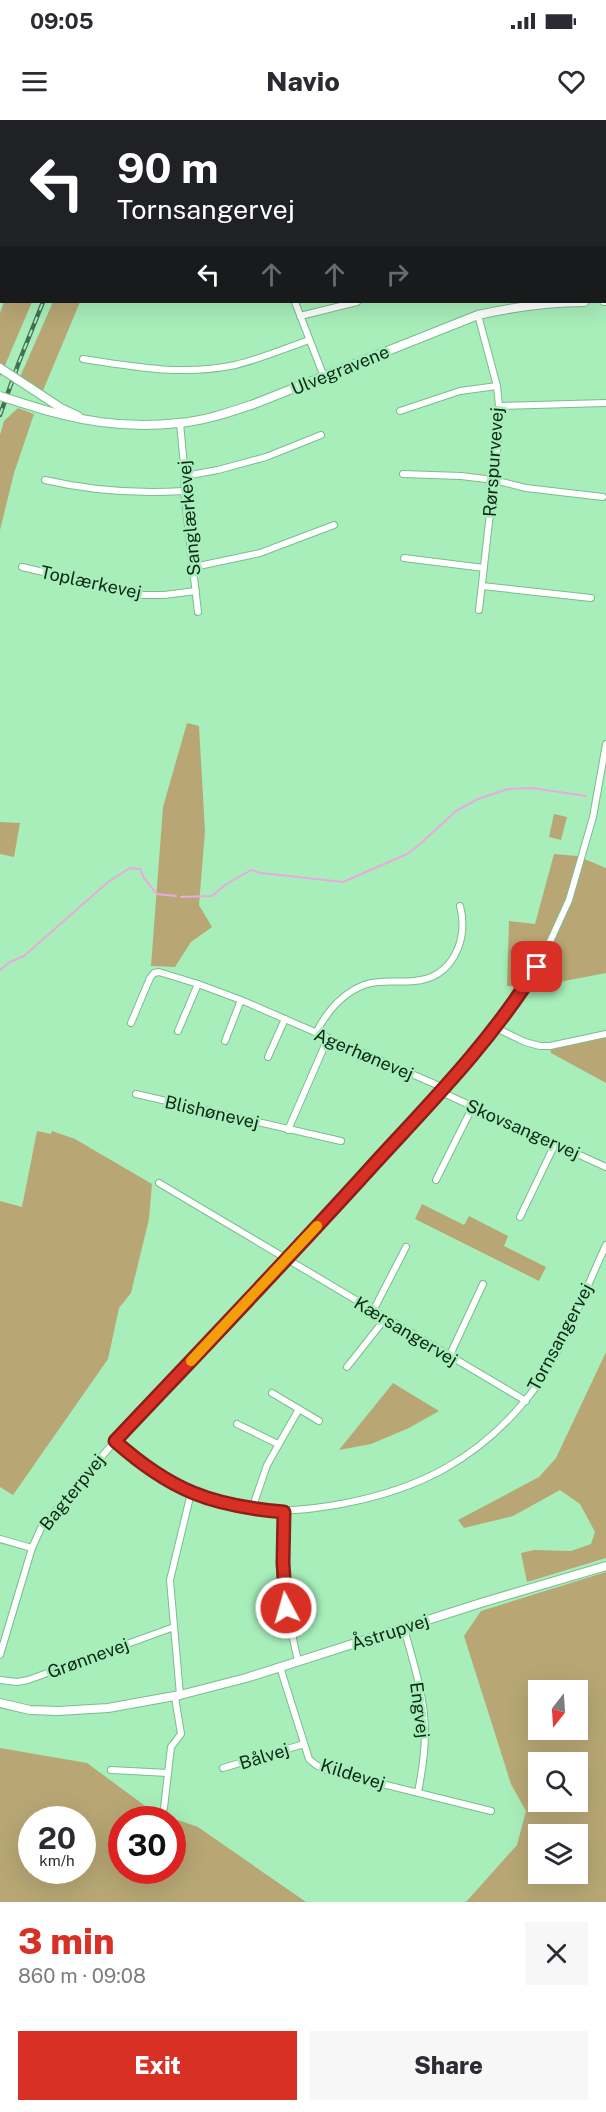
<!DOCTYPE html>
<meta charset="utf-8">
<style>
body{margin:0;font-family:"Public Sans",sans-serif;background:#f7f7f7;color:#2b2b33;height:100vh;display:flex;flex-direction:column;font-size:22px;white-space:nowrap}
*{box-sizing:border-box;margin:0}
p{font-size:20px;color:#7c7c81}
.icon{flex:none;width:33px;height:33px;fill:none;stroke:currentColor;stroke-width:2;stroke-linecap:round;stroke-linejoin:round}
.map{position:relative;height:1782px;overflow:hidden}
.sheet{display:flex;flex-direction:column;background:#fff;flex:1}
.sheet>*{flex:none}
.guide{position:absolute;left:0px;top:0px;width:606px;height:183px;box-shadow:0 6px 24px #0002;background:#202124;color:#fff;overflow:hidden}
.needle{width:39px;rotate:197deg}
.fabs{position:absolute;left:528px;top:1560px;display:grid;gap:12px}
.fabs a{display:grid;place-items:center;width:60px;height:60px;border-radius:0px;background:#fff;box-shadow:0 6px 24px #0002;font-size:30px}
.speed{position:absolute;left:18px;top:1686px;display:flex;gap:12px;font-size:30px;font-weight:700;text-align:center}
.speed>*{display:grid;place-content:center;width:78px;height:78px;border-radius:50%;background:#fff;box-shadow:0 6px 24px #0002;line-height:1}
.speed small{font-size:15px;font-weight:400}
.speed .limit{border:9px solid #d22;background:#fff;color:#111}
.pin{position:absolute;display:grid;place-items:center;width:51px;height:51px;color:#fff;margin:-26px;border-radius:12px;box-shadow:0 3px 9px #0006}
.me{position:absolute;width:66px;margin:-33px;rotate:354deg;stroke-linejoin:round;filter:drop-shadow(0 0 4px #0008)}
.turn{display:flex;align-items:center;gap:21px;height:126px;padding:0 18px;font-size:27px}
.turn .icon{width:78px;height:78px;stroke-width:2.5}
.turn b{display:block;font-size:42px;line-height:51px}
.lanes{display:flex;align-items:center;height:57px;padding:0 18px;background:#0003;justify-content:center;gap:30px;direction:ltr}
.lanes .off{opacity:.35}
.round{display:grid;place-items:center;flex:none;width:63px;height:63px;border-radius:0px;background:#f7f7f7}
.head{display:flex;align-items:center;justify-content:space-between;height:102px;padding:0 18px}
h1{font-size:36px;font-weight:800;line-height:45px;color:#d93025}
.primary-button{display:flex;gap:12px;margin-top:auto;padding:12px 18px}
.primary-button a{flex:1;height:69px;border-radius:0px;background:#d93025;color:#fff;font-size:24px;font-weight:800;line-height:69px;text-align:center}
.primary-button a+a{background:#f7f7f7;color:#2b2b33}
.status{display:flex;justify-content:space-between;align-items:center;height:42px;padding:0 30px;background:#fff;direction:ltr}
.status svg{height:16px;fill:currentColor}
header{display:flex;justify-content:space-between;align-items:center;height:78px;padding:0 18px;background:#fff;font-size:27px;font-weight:800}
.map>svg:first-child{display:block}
.green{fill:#b8a775;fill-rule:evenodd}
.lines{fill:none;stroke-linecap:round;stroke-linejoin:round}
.stream{stroke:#e8abde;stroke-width:2}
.street-casing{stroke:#79be8d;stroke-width:8}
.secondary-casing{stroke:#79be8d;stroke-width:10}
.street{stroke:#fff;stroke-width:6}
.secondary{stroke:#fff;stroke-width:8}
.rail-casing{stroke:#447051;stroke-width:4.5}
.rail{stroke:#a8eeba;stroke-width:2;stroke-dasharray:7;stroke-linecap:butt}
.secondary-bridge-casing{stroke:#79be8d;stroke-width:10;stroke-linecap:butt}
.secondary-bridge{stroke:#fff;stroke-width:8}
.route-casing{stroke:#8d1f18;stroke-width:15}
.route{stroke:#d93025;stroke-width:10}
.slow{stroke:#f59e0b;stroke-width:10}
.labels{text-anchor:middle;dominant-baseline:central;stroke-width:5;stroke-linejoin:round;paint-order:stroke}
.street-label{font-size:18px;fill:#0c2916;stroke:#a8eeba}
</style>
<div class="status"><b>09:05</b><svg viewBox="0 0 49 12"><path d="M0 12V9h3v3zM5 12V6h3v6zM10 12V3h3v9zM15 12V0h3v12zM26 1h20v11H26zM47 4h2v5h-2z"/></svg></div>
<header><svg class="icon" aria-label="menu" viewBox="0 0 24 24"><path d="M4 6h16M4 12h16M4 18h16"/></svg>Navio<svg class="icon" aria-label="heart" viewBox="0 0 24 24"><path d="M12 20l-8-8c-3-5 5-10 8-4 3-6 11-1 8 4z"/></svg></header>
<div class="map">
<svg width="606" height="1782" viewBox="0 0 606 1782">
<rect width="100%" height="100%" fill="#a8eeba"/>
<g class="green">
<polygon points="0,0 125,0 2,2 1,10"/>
<polygon points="4,182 32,182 0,257 0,193"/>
<polygon points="53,182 80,182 42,273 20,257"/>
<polygon points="18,288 34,294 14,353 0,410 0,315 4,301"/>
<polygon points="187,603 199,606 205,711 199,785 212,807 191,822 175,847 151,846 163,687"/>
<polygon points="554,694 567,697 561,720 549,717"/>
<polygon points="0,702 20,703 14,737 0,734"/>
<polygon points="554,734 577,736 606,748 606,853 538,866 507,866 509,801 535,804"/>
<polygon points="606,916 606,963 551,933 550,928"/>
<polygon points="37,1011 51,1014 52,1011 75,1019 152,1064 149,1099 131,1173 119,1188 108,1239 13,1375 0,1367 0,1081 22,1087"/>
<polygon points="422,1084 464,1105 469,1096 508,1116 504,1126 546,1147 539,1161 415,1099"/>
<polygon points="606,1232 606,1438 527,1462 521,1433 534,1430 571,1431 591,1424 595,1412 580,1384 560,1370 513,1396 464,1408 458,1400 539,1357 556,1338"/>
<polygon points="393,1263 439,1291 409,1308 371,1324 339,1330"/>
<path d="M606 1452V1782H466L517 1725 526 1691 511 1664 464 1516 481 1491ZM538 1570H578V1610H538ZM538 1642H578V1682H538ZM538 1714H578V1754H538Z"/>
<path d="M0 1628 87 1643 152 1691 198 1707 306 1782H0ZM32 1700H82V1750H32ZM122 1700H172V1750H122Z"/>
</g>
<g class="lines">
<g class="stream">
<polyline points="181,777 212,776 225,765 251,750 261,753 343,762 407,734 419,725 456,691 478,679 508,669 532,668 586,676"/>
<polyline points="0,850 10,842 24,836 108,762 130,748 140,749 144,758 157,774 176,776"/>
</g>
<defs>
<g id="street">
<polyline points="324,0 327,2"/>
<polyline points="343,2 344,0"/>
<polyline points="596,2 596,0"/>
<polyline points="604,139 606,157"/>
<polyline points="295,182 324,257"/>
<polyline points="478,195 497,266 499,286 498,323 479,490"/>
<polyline points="300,196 357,182"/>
<path d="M83 239C134 247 184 256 235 245 260 239 284 229 309 220"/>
<polyline points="499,286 606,283"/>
<polyline points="400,291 460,271 497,266"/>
<polyline points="180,303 185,356 184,371 198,492"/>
<polyline points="403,354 461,356 494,360 526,368 603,377"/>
<polyline points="185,356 218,350 266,337 321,315"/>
<path d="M45 360C92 371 136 374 184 371"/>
<polyline points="404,438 484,448"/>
<polyline points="22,447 142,475 164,475 196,471"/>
<polyline points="194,447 260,433 334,405"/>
<polyline points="482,466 591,478"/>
<polyline points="131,903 150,858 154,853 159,852 198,864 241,880 444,968"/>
<polyline points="496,908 525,922 540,926 550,926 606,914"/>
<polyline points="178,911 198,864"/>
<path d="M316 913C327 891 341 874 364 865 381 859 397 863 414 861 453 858 469 819 460 786"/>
<polyline points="225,921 241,880"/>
<polyline points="268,937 285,899"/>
<polyline points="441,972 606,1047"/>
<polyline points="136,974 341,1021"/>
<polyline points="288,1010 328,918"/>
<polyline points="436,1060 473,986"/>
<polyline points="159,1063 526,1281"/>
<polyline points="520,1097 555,1024"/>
<polyline points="373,1191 406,1127"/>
<polyline points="449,1237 483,1164"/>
<polyline points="347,1247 385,1199"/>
<polyline points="272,1273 319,1301"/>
<polyline points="237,1304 278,1324"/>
<path d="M115 1321C139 1342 163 1362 194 1374 246 1394 292 1394 346 1383 418 1369 476 1340 524 1282 561 1239 582 1176 606 1125"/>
<polyline points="252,1389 267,1345 299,1289"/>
<path d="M284 1392C283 1447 285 1488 298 1541"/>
<polyline points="0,1419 32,1428"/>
<path d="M404 1508C413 1542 425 1577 425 1612 425 1633 422 1652 418 1672"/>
<polyline points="0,1535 32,1428 41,1408 115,1321 287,1140 444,968 496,908 518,878 543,837 569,780 593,697 606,624"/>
<polyline points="280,1547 309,1639 316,1645 326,1650 491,1691"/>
<polyline points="0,1560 17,1562 28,1560 174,1507"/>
<polyline points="180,1575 170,1460 191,1373"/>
<polyline points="223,1648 304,1624"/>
<polyline points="111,1650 168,1653"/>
<polyline points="164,1688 171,1627 181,1614 175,1577"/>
</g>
<g id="secondary">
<polyline points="604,181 606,181"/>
<polyline points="29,267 61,288 78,296"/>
<path d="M25 284C77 301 124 309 179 303 204 301 230 292 254 284L478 195C514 187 547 182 584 182"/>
<polyline points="0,1583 30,1590 58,1591 108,1588 180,1575 246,1558 484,1482 606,1446"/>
</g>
</defs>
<use href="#street" class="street-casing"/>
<use href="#secondary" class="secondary-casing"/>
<use href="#street" class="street"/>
<use href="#secondary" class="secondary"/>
<defs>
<g id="rail">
<polyline points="136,2 137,0"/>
<polyline points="0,295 19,242 43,182"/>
</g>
</defs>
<use href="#rail" class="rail-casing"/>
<use href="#rail" class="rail"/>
<defs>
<g id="secondary-bridge">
<polyline points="0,248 29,267"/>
<polyline points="0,276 25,284"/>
</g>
</defs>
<use href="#secondary-bridge" class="secondary-bridge-casing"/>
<use href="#secondary-bridge" class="secondary-bridge"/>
</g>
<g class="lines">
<defs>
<path id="route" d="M286 1488 283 1443 284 1392C211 1386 170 1370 115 1321 202 1229 290 1137 375 1043 433 980 492 920 537 847"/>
</defs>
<use href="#route" class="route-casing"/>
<use href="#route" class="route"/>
<polyline class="slow" points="191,1241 317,1106"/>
</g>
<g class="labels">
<g class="street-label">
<text transform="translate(340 250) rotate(-22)">Ulvegravene</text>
<text transform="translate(493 342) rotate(-86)">Rørspurvevej</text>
<text transform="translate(189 398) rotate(-95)">Sanglærkevej</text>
<text transform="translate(91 462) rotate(12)">Toplærkevej</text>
<text transform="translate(364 934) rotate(23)">Agerhønevej</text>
<text transform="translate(212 992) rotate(13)">Blishønevej</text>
<text transform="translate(523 1009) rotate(24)">Skovsangervej</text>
<text transform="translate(406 1211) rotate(31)">Kærsangervej</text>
<text transform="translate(560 1217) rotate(-62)">Tornsangervej</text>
<text transform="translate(72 1372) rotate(-51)">Bagterpvej</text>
<text transform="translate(390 1512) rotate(-18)">Åstrupvej</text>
<text transform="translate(88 1538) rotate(-20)">Grønnevej</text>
<text transform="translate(420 1590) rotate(83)">Engvej</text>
<text transform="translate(264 1636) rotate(-17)">Bålvej</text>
<text transform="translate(353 1654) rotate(17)">Kildevej</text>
</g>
</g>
</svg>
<div class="fabs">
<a><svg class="needle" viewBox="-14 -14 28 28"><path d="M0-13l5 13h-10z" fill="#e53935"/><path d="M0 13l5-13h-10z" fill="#7c7c81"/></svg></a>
<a><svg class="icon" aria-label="search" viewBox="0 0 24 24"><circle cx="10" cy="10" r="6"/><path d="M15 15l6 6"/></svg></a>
<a><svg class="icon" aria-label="layers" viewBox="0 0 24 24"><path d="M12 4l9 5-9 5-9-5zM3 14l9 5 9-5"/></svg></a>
</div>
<div class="speed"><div>20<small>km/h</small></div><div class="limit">30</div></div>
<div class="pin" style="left:537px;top:847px;background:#d93025"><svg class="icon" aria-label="arrive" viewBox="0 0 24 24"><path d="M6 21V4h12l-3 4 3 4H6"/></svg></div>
<svg class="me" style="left:286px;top:1488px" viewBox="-20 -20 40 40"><circle r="17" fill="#d93025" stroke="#fff" stroke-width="3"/><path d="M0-11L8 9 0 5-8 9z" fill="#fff"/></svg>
<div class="guide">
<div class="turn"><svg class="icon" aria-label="left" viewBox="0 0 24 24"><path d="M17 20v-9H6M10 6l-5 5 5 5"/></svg><div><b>90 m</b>Tornsangervej</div></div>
<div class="lanes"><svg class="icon" aria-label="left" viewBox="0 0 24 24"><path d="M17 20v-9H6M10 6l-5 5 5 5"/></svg><svg class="icon off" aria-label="ahead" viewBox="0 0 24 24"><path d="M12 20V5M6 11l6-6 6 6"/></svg><svg class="icon off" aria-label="ahead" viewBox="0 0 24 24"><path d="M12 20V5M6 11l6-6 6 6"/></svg><svg class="icon off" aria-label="right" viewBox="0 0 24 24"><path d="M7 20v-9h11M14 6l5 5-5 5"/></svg></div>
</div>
</div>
<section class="sheet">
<div class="head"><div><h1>3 min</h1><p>860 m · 09:08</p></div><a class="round"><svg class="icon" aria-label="close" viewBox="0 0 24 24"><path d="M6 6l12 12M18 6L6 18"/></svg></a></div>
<div class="primary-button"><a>Exit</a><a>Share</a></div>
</section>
